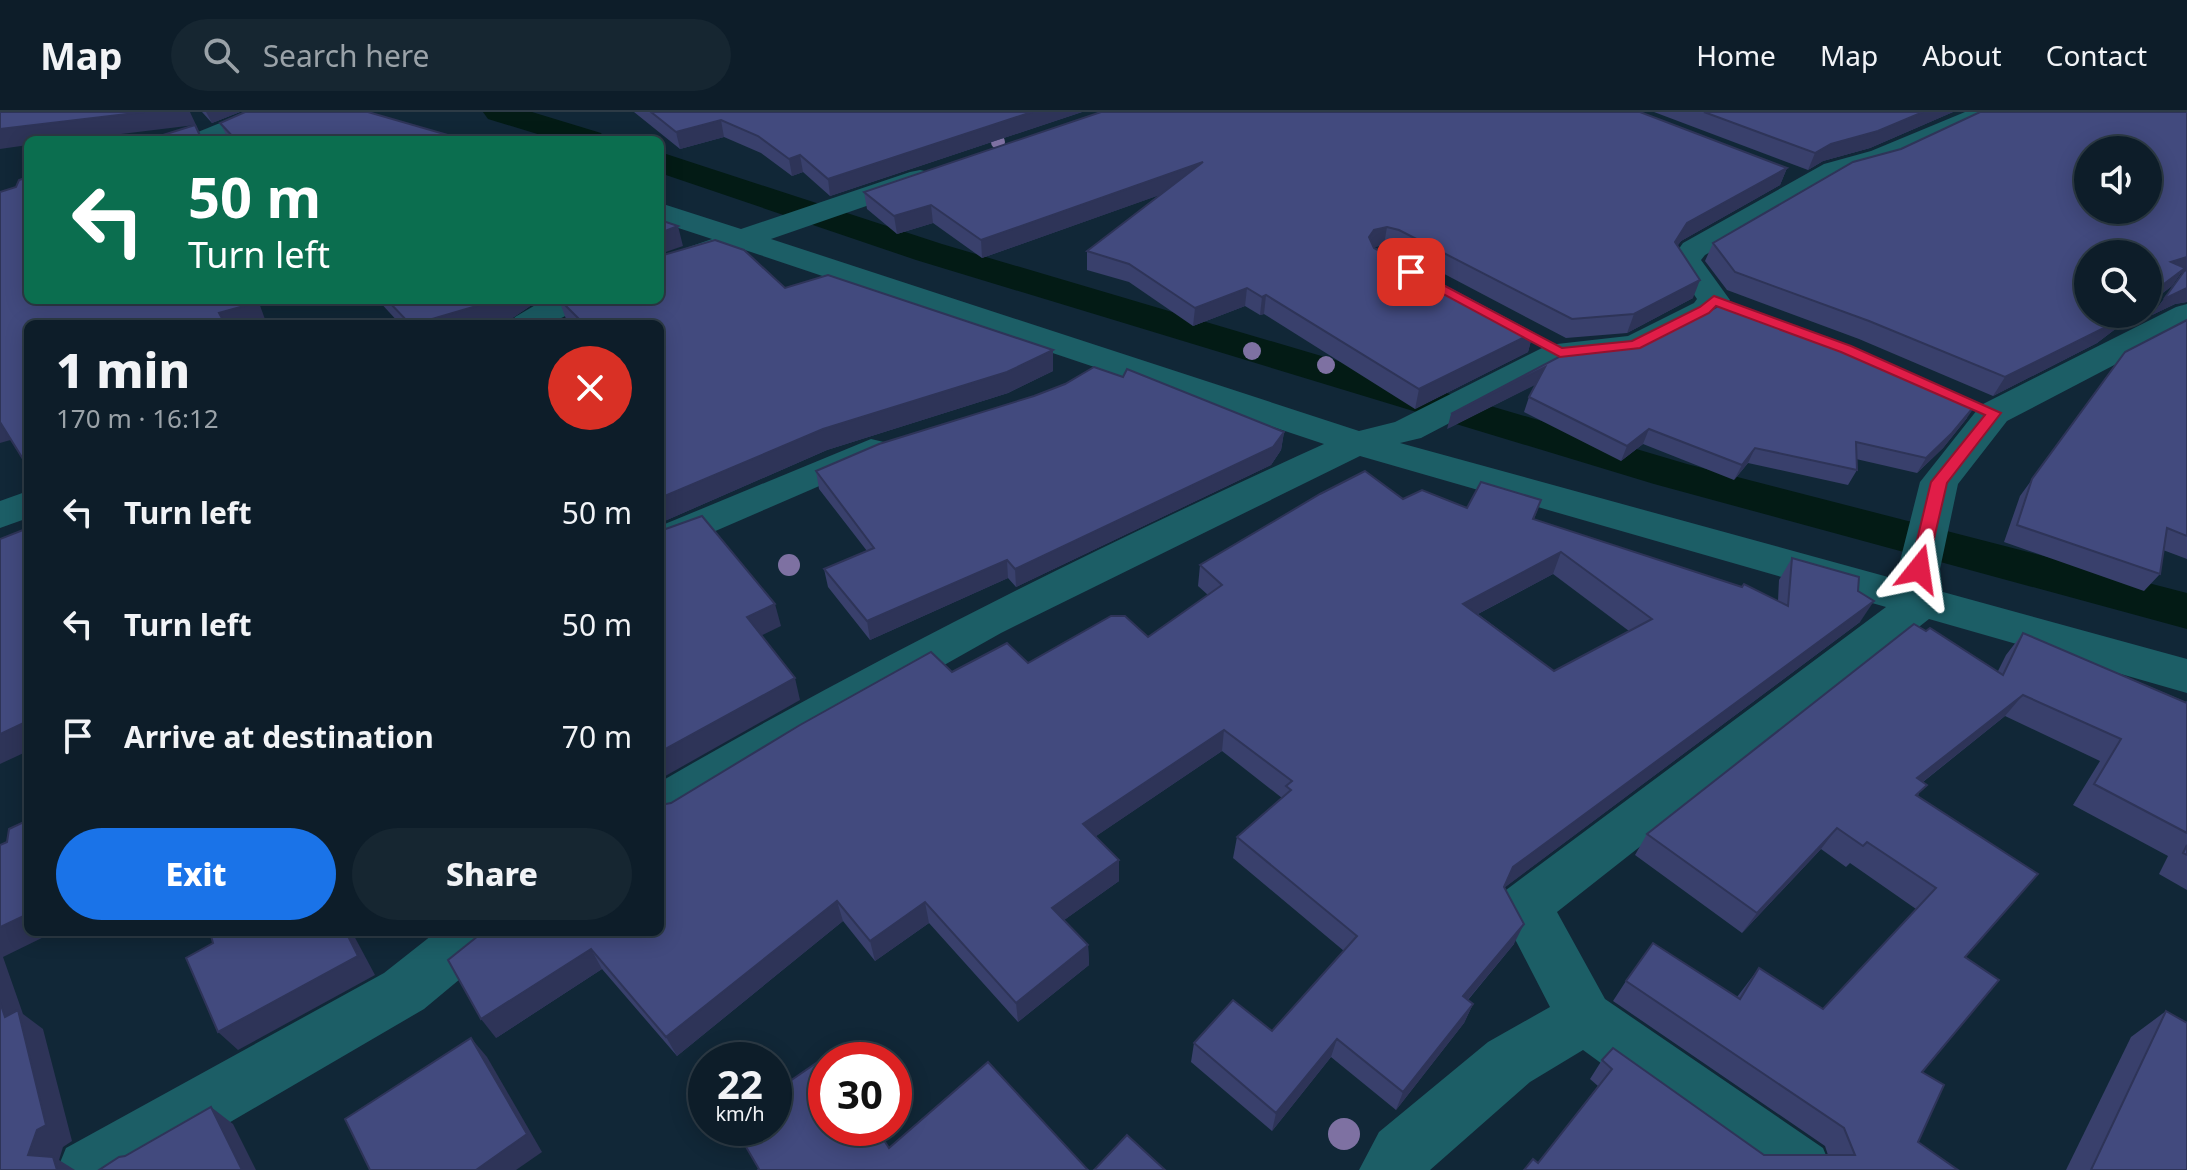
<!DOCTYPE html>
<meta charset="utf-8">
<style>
body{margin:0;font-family:"Noto Sans",sans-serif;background:#162631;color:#f1f3f6;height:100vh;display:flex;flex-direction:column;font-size:30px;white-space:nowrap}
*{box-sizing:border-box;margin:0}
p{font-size:26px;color:#9aa2a8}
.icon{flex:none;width:44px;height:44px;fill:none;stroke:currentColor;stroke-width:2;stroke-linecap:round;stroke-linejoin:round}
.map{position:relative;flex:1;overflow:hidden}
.side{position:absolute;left:24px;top:208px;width:640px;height:616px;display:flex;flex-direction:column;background:#0d1d29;border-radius:12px;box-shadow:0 4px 20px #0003,0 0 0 2px #2d3b46}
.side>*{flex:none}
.guide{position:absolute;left:24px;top:24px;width:640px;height:168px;border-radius:12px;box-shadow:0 4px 20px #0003,0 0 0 2px #2d3b46;background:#0b6e4f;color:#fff;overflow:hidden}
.tools{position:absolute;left:2074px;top:24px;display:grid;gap:16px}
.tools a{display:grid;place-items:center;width:88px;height:88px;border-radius:50%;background:#0d1d29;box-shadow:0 4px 20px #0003,0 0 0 2px #2d3b46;font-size:40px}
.speed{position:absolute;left:688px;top:930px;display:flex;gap:16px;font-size:40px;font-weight:700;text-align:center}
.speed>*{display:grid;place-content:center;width:104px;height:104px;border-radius:50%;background:#0d1d29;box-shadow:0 4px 20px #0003,0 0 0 2px #2d3b46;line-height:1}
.speed small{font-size:20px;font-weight:400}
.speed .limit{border:12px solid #d22;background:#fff;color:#111}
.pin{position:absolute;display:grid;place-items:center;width:68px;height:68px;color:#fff;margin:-34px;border-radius:16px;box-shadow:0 4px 12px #0006}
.me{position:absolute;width:88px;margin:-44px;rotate:15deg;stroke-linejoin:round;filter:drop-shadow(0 0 6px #0008)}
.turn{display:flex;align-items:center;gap:28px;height:168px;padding:0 32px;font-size:36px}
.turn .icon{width:104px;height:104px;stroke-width:2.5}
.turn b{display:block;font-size:56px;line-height:68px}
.round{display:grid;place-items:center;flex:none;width:84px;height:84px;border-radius:42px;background:#162631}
.head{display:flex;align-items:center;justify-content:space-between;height:136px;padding:0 32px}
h1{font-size:48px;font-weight:800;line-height:60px}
.cta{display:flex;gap:16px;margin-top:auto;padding:16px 32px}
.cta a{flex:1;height:92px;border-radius:48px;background:#1a73e8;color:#fff;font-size:32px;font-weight:800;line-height:92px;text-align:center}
.cta a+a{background:#162631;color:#f1f3f6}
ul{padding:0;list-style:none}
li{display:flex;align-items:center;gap:24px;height:112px;padding:0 32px}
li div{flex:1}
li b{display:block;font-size:30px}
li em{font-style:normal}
header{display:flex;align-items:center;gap:48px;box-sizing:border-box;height:112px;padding:0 40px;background:#0d1d29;border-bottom:2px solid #2d3b46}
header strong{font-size:38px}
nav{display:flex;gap:44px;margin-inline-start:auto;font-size:28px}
.search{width:560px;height:72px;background:#162631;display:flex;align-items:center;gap:20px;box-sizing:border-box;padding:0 28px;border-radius:44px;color:#9aa2a8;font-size:30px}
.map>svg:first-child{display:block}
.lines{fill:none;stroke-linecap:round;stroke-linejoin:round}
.canal{fill:#031b15;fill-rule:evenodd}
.minor{fill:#1c5e66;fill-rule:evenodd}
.tree{fill:#7e71a2}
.wall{fill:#39406c;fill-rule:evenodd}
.shaded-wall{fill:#2e3458}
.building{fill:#424a7e;stroke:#2e3458;stroke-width:2;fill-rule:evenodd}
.route{fill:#e11d48;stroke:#92132f;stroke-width:2}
</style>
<header>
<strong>Map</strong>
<div class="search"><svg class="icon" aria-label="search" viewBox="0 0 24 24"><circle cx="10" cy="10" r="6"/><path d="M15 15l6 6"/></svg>Search here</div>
<nav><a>Home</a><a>Map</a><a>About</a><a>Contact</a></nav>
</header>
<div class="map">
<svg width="2187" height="1058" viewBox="0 0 2187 1058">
<rect width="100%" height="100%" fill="#112737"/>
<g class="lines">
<g class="canal">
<polygon points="483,0 532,0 601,21 606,28 557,28 488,7"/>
<polygon points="660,40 942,132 1687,352 2187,481 2187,517 1654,372 916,148 660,61"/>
</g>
<g class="minor">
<polygon points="247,0 282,0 278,5 224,28 189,28 193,22"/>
<path d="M1965 0H2019L2015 5 1970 14 1891 51 1844 64 1705 143 1701 148 1730 188 1716 205 1647 240 1568 249 1421 326 1400 331 1899 468 1898 457 1920 370 1981 293 2176 195 2187 192V215L2007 309 1958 372 1940 457 1943 480 2187 547V581L1929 507 1557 800 1605 887 1823 1036 1832 1058H1748L1583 938 1530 970 1430 1058H1359L1379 1020 1488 930 1550 895 1498 794 1506 778 1886 495 1360 344 1001 521 804 632 678 709 660 715V670C875 545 1097 435 1324 332L742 137 660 164V145L712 127 660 110V91L741 117 910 60 920 58 930 60 934 66 930 72 771 127 1359 319 1395 310 1548 233 1628 224 1694 191 1697 187 1671 148 1683 131 1824 52 1871 39Z"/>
<path d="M544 188H583C566 213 538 212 511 212L515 205Z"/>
<polygon points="871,327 884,330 890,338 884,346 660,443 660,414"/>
<polygon points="28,379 28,406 0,416 0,389"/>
<polygon points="436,820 504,820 496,837 424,897 148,1058 57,1058 66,1036 384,861"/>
</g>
</g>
<g class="tree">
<circle cx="998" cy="30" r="7"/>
<circle cx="1252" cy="239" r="9"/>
<circle cx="1326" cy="253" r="9"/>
<circle cx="789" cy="453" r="11"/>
<circle cx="1344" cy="1022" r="16"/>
</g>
<g class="wall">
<polygon points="202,0 240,0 212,11"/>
<polygon points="634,0 1082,0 830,84 803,60 792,64 761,41 724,25 680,37"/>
<polygon points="1654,0 1959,0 1953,0 1870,36 1823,49 1808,58"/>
<polygon points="2187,0 2187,190 2175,192 2152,203 2184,160 2181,161 2172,174 2148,192 2148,142 2088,202 2135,202 2097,231 1993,284 1859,227 1727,178 1705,149 1713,131"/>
<polygon points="220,11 465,28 229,28"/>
<polygon points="1787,56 1780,73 1681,129 1677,134 1693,186 1627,221 1566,226 1395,136 1384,133 1374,135 1533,221 1528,240 1415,297 1264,202 1260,203 1245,194 1193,214 1129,170 1087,158 1087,139 1162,82 982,146 933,111 897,122 867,97 864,80"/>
<polygon points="785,176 1053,238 1053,259 1008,281 827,338 660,411 660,212 570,212 566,207 559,188 660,188"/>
<polygon points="378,188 539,188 511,207 493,212 400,212"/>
<polygon points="2187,208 2187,447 2163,438 2160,462 2144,479 2004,430 2020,384 2125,240"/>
<polygon points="1574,237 1967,306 1943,336 1917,361 1856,347 1857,358 1848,373 1748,351 1734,368 1643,332 1621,349 1524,300 1529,285 1536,272 1447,317"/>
<polygon points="1034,284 1284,320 1281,338 1271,353 1016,475 1008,466 870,528 828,475 824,457 867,439 819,377 816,359"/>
<path d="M1403 387 1467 396 1541 388 1534 407 1778 489 1779 468 1792 446 1858 479 1860 510 1505 775 1514 832 1468 888 1473 892 1464 911 1396 998 1331 945 1272 1019 1191 950 1194 931 1272 919 1344 839 1233 746 1237 725 1282 686 1222 639 1096 724 1119 769 1064 808 1088 833 1089 853 1018 910 929 811 875 849 843 809 677 944 602 857 496 926 671 691 952 560 1028 551 1148 525 1208 483 1198 474 1200 453ZM1553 462 1629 519 1554 559 1478 502Z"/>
<polygon points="2023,521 2186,590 2187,589 2187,778 2159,762 2168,744 2073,693 2100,649 2005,604 1923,670 1918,684 1965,845 1922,960 1918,1030 1958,1058 1538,1051 1598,974 1590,967 1602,948 1764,1043 1828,1043 1825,1034 1613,889 1626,869 1737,885 1759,856 1823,897 1916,797 1850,751 1846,755 1821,737 1742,821 1635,743 1647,722 1998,559 2006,543"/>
<polygon points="2166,899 2187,1058 2066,1058 2131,925"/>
</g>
<g class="shaded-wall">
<polygon points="144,0 190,0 203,28 195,13 72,28 28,28 28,33 0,37 0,17"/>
<polygon points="206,0 240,0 212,11"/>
<polygon points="1032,0 1082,0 830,84 828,67"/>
<polygon points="1923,0 1953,0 1870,36 1823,49 1808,58 1815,41 1831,32"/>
<polygon points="721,8 724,25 680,37 676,20"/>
<polygon points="800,43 803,60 792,64 789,47"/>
<polygon points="1203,50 1202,68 982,146 981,128"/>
<polygon points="1787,56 1780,73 1681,129 1668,148 1675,130 1687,111"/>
<polygon points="931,93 933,111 897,122 894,104"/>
<polygon points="678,114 683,134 660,142 660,121"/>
<polygon points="1387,115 1384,133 1371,136 1369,125 1374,118"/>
<polygon points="2187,145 2187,159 2181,161 2172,174 2148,192 2148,184 2171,150"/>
<polygon points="1700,168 1693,186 1627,221 1634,202"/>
<polygon points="1247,176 1245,194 1193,214 1195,196"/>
<polygon points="2187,176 2187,190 2175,192 2152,203 2164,187"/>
<polygon points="1266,183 1264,202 1260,203 1262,185"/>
<polygon points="254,188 258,188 266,210 261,212 225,212 219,201"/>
<polygon points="497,188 539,188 511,207 493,212 415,212"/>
<polygon points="2124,202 2135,202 2097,231 1993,284 2005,265"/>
<polygon points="1533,221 1528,240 1415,297 1419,277"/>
<polygon points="1053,238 1053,259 1008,281 827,338 660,411 660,386 823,317"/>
<polygon points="1545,255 1541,270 1447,317 1451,302"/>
<polygon points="1977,291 1967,306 1943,336 1917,361 1926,346"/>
<polygon points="0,309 14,327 0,331"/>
<polygon points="1649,317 1643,332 1621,349 1627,334"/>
<polygon points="1284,320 1281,338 1271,353 1016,475 1015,457"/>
<polygon points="1755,336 1748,351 1734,368 1742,353"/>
<polygon points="1561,440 1553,462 1457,513 1463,492"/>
<polygon points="1007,448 1008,466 870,528 867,509"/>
<polygon points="1874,489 1860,510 1504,776 1513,755"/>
<polygon points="775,492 781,514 754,527 747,505"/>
<polygon points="795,566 800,588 660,667 660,640"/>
<polygon points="2023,583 2005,604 1900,688 1917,666"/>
<polygon points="28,609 28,639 0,652 0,622"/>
<polygon points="1224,618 1222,639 1083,733 1083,712"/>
<polygon points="1837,716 1821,737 1742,821 1757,801"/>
<polygon points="1119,748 1119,769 1053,816 1052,796"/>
<polygon points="837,789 843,809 677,944 666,925"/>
<polygon points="925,790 929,811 875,849 870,829"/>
<polygon points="28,802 28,820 54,820 3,845 23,902 43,917 72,1029 63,1035 59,1048 75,1058 57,1058 28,1043 5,905 0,890 0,815"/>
<polygon points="1524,812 1514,832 1454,904 1463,884"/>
<polygon points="346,820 352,820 375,863 238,938 218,920"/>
<polygon points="1088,833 1089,853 1018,910 1016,891"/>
<polygon points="591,837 602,857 496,926 481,907"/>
<polygon points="1473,892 1464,911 1396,998 1403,980"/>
<polygon points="471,926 487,945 542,1040 516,1058 476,1058"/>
<polygon points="1337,927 1331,945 1272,1019 1276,1001"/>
<polygon points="211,995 233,1012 256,1058 242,1058"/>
</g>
<g class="building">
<polygon points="0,0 144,0 0,17"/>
<polygon points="245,0 368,0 465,28 236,28 220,11"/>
<polygon points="651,0 1032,0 828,67 800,43 789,47 758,24 721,8 676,20"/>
<polygon points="1101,0 1640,0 1787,56 1687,111 1675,130 1700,168 1634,202 1572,207 1399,118 1387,115 1374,118 1369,125 1374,136 1533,221 1419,277 1266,183 1262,185 1247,176 1195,196 1129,152 1087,139 1203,50 981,128 931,93 894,104 864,80"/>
<polygon points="1704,0 1923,0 1878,19 1831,32 1815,41"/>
<path d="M1980 0H2187V145L2171 150 2185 156 2148 184V142H2088V202H2124L2110 213 2005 265 1869 209 1735 160 1713 131 1853 50 1901 37ZM2088 38H2148V98H2088Z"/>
<polygon points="195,13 202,28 147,28"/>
<polygon points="28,65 28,188 254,188 255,191 219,201 225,212 28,212 28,355 0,310 0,80 16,75 19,68"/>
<polygon points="660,108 678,114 660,121"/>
<polygon points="715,128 744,138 785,176 828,163 1053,238 1007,260 823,317 660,386 660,212 584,212 560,188 660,188 660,144"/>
<polygon points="2185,158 2187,159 2187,176 2164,187"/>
<polygon points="387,188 497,188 415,212 410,212"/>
<polygon points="1726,190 1840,232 1977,291 1952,321 1926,346 1856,330 1857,358 1755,336 1742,353 1649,317 1627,334 1529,285 1545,255 1451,302 1574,237 1654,228"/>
<polygon points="2187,208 2187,424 2167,416 2160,462 2017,413 2032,367 2125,240"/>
<polygon points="1094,255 1123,265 1127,257 1284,320 1273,335 1015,457 1007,448 867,509 824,457 874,436 816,359 879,332 1034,284 1065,272"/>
<path d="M1365 359 1403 387 1422 378 1467 396 1481 370 1541 388 1533 407 1742 475 1744 472 1788 494 1792 446 1859 465 1858 479 1874 489 1513 755 1504 775 1524 812 1463 884 1473 892 1403 980 1337 927 1276 1001 1194 931 1233 888 1272 919 1357 824 1237 725 1291 678 1286 674 1292 669 1224 618 1083 712 1119 748 1052 796 1088 833 1016 891 925 790 870 829 837 789 666 925 591 837 481 907 448 848 483 820H660V693L671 691 800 613 931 540 952 560 1007 531 1028 551 1111 504H1125L1148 525 1222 473 1200 453 1320 382ZM1561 440 1652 507 1554 559 1463 492Z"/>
<polygon points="702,404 775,492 747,505 795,566 660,640 660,419"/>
<polygon points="28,416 28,609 0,622 0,427"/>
<polygon points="1914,512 1926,519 1930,516 2003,563 2023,521 2187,591 2187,721 2094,672 2121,627 2023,583 1917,666 1927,673 1916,683 2038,762 1965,845 1999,868 1922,960 1944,973 1918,1030 1958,1058 1524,1058 1533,1047 1538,1051 1612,957 1602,948 1613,936 1764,1043 1855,1043 1844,1016 1626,869 1653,831 1740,887 1759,856 1823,897 1936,776 1867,730 1863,734 1837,716 1757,801 1647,722"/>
<polygon points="28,708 28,802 0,815 0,733 7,730 9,717"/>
<polygon points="2187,733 2187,743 2183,741"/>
<polygon points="210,820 346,820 358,844 218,920 186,846 213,831"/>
<polygon points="0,890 5,905 18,898 46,1013 37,1018 28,1043 53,1045 57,1058 0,1058"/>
<polygon points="2166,899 2187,911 2187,1058 2091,1058"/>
<polygon points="471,926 527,1022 476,1058 370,1058 345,1007"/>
<polygon points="828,943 831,948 826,948 826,1016 876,1016 889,1036 988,950 1088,1058 758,1058 759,1057 735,1016 774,1016 774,980"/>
<polygon points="211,995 242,1058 99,1058 119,1045 125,1044"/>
<polygon points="1127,1023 1165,1058 1094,1058"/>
</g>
<polygon class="route" points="1411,156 1562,236 1632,229 1700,195 1714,184 1851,234 2001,301 1947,371 1927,457 1919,463 1910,457 1931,370 1985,303 1841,240 1716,194 1709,201 1640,236 1560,245 1406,162 1404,160"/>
</svg>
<div class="tools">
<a><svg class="icon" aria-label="sound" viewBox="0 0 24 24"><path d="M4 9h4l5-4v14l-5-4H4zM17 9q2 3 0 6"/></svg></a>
<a><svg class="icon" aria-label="search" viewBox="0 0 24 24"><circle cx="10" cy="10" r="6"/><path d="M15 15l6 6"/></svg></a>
</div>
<div class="speed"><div>22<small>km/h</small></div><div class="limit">30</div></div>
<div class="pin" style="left:1411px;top:160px;background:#d93025"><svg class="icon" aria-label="arrive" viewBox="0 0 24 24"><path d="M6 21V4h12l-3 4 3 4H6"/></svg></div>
<svg class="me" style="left:1919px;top:457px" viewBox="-20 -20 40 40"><path d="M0-17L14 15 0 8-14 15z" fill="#e11d48" stroke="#fff" stroke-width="4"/></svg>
<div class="guide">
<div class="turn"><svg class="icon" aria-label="left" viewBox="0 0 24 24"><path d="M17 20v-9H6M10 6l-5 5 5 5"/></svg><div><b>50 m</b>Turn left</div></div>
</div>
<section class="side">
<div class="head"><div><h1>1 min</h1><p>170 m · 16:12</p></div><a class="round" style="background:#d93025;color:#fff"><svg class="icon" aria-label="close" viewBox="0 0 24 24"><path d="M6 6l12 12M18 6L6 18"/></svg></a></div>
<ul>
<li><svg class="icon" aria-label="left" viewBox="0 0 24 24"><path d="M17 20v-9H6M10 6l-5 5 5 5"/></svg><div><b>Turn left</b></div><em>50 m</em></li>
<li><svg class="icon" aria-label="left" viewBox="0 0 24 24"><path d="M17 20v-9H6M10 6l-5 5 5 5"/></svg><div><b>Turn left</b></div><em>50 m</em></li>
<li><svg class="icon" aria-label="arrive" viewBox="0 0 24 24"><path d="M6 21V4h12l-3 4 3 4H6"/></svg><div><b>Arrive at destination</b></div><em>70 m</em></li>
</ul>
<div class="cta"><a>Exit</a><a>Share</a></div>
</section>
</div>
